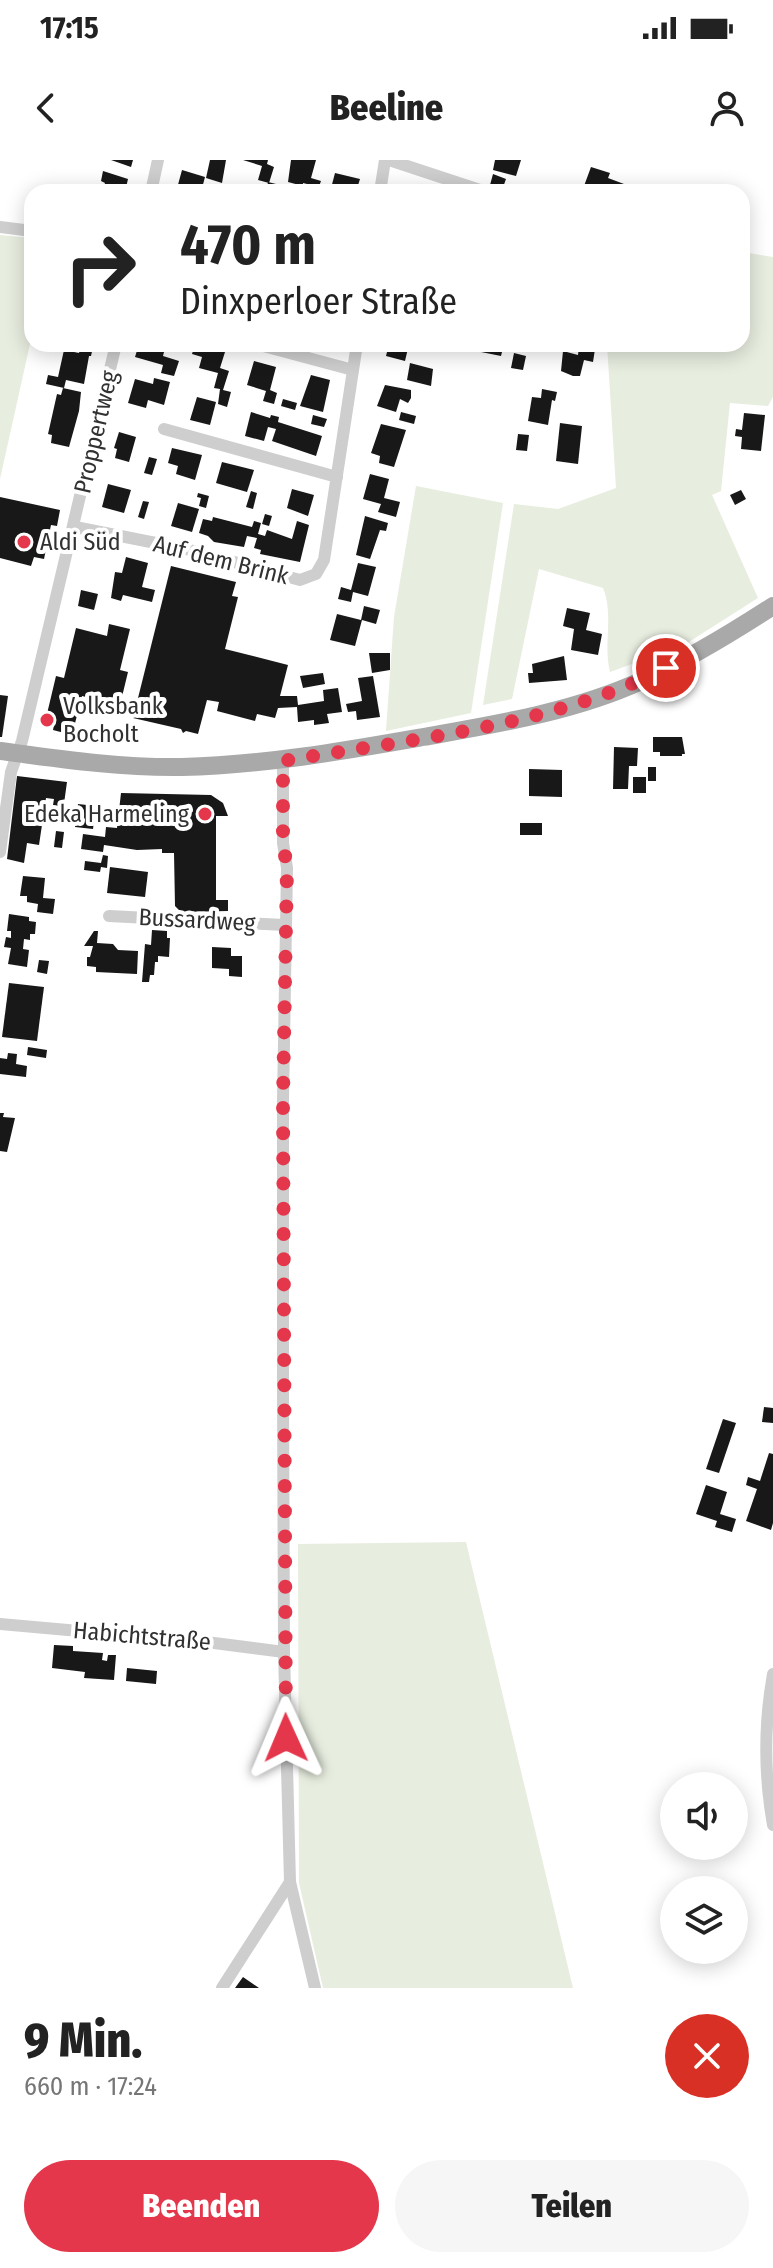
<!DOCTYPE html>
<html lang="de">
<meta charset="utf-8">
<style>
body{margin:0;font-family:"Fira Sans Condensed",sans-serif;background:#f6f6f6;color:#222;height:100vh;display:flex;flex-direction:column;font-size:30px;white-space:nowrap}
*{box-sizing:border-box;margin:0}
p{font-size:26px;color:#767676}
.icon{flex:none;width:44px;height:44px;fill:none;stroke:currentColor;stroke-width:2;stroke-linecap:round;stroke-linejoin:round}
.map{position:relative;height:1828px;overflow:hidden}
.sheet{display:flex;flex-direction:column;background:#fff;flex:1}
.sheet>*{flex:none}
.hud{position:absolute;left:24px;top:24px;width:726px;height:168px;border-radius:24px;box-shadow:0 4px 20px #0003;background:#fff;color:#222;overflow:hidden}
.fabs{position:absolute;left:660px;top:1612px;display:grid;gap:16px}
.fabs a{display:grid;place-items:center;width:88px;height:88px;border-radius:50%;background:#fff;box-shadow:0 4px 20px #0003;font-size:40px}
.pin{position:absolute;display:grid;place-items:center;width:68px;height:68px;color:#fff;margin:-34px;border:4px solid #fff;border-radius:50%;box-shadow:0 2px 8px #0007}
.me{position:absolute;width:88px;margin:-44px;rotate:359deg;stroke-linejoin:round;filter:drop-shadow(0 0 6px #0008)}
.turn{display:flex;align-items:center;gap:28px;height:168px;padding:0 24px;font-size:36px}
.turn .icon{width:104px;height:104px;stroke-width:2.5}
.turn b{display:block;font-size:56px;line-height:68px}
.round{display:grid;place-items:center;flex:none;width:84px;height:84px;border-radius:42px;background:#f6f6f6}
.overview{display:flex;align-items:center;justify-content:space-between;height:136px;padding:0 24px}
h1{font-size:48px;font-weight:800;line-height:60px}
.cta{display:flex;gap:16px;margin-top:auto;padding:16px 24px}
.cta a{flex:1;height:92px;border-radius:48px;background:#e4374b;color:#fff;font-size:32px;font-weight:800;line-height:92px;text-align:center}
.cta a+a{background:#f6f6f6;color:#222}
.status{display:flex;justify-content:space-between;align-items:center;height:56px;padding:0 40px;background:#fff;direction:ltr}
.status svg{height:22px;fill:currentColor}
header{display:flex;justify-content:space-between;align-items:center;height:104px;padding:0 24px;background:#fff;font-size:36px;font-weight:800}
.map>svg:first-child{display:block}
.green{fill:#e7eddf}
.building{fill:#181818}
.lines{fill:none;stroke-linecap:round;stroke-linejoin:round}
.street{stroke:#cecece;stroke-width:12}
.primary{stroke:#a9a9a9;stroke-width:18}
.route{stroke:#e4374b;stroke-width:14;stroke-dasharray:0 25.2}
.poi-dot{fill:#e4374b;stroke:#fff;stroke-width:3}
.labels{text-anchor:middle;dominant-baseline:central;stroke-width:8;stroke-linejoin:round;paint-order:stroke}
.street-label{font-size:24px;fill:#313131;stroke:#fff}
.poi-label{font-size:24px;fill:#313131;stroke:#fff;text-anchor:start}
</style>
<div class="status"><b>17:15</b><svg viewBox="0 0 49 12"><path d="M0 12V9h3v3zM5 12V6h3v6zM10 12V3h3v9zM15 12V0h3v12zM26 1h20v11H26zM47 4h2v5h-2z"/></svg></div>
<header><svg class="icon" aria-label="back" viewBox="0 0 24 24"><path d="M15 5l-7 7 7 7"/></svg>Beeline<svg class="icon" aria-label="person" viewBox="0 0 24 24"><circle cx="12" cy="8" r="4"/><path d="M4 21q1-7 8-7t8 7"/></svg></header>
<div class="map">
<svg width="773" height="1828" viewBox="0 0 773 1828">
<rect width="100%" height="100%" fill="#fff"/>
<g class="green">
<polygon points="0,75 32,78 32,175 0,319"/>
<path d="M742 92 773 97V237L768 246 730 243 721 331 712 335 758 438 684 485 610 512C603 484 614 455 603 428L539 409 512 539 483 545 514 344 558 349 616 328 607 184H742Z"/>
<polygon points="416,326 503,343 471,553 386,571 394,457"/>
<polygon points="466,1382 573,1828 323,1828 299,1723 298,1384"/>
</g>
<g class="building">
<polygon points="111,0 133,0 131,7"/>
<polygon points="210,0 226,0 222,23 206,18"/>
<polygon points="243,0 268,0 267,4 274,7 269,23 258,20 262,6"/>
<polygon points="291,0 316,0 311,18 321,21 317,32 304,32 307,24 303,23 303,26 288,22"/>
<polygon points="495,0 521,0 516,16 493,10"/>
<polygon points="591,7 610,13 608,18 624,24 623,32 588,32 590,27 584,26"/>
<polygon points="182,10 205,17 201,32 176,32"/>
<polygon points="103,11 128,19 125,32 102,32 105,23 101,21"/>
<polygon points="335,13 360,19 356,32 330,32"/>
<polygon points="493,14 506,19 502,30 490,25"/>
<polygon points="268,22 276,24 274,32 266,32"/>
<polygon points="139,184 166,184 163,196 179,201 174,216 161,213 163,205 135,197"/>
<polygon points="195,184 225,192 220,208 229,211 223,230 231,232 227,247 218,244 220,229 214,228 218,213 199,208 202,197 192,194"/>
<polygon points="392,184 409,184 405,201 386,196 388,188 391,188"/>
<polygon points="480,184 504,184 501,196 481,192 479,190"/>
<polygon points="590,184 606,184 607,192 595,189 593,202 584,200 580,216 573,216 561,211 563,191 578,195 579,186 589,188"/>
<polygon points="81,185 93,187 91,196 89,196 84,224 66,220 64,228 46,224 48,215 58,217 64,190 79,193"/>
<polygon points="514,193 526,196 523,210 511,208"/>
<polygon points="254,201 276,207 270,230 277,233 274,244 263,241 266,231 247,225"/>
<polygon points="410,203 433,209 431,226 407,220"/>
<polygon points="311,215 330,220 323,252 300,246"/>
<polygon points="154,218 170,222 164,245 148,240 146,248 128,243 135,219 153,224"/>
<polygon points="385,225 411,230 411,238 408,243 400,239 396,252 377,246"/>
<polygon points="63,228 81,232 79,251 69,287 51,283 52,275 48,274 57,234 61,235"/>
<polygon points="542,229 557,232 555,241 552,240 548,265 528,261 532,237 541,238"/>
<polygon points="197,237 216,242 210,265 190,260"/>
<polygon points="283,239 297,243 295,250 281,246"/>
<polygon points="251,252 270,258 271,255 279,257 278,262 322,276 316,296 272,281 276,269 268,267 264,281 245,276"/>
<polygon points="401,252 416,256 414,264 399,260"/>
<polygon points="744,253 765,255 761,291 741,289 742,277 735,276 736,269 742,270"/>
<polygon points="313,255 327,259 324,267 311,264"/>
<polygon points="560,263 582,266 578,304 556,301"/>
<polygon points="381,264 406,270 394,307 379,303 380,296 371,293"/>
<polygon points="119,272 136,277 129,302 115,298 117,289 114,288"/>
<polygon points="518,274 529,275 527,291 516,290"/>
<polygon points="172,288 202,295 195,320 176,314 178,306 168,303"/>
<polygon points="149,297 157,299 152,315 144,313"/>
<polygon points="222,302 254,310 247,332 216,323"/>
<polygon points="370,314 389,319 384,338 400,342 396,357 378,352 381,344 363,339"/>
<polygon points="108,324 131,330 124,353 102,347"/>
<polygon points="292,329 314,335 308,356 287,348"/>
<polygon points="741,330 746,339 735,345 730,335"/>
<polygon points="251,331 257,333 253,349 246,347"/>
<polygon points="198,333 209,336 206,348 199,346 201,338 197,337"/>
<polygon points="0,337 60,350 57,366 51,365 44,399 34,397 31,406 0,398"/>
<polygon points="143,341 149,342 144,359 138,357"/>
<polygon points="178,343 199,349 192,372 171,366"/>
<polygon points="265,354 272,356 269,366 262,364"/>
<polygon points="365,356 388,363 386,371 380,370 370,399 356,395"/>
<polygon points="213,357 252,367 254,361 261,363 258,374 265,376 267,370 292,379 297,361 309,365 300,402 260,394 261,390 254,388 257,378 247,376 244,387 214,382 208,376 199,373 203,359 212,361"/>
<polygon points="126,397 148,403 142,427 155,430 152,442 123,435 121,441 111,438 115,412 122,413"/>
<polygon points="358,403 376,407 368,436 353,432 351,442 338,439 341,427 351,430"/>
<polygon points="171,406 236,422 232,436 238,437 225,489 288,505 280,536 297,536 298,545 324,541 323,530 338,528 342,552 327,554 329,563 314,565 314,560 298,562 297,547 278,548 275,558 257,554 255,561 217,551 219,542 207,540 198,574 186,571 183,573 181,569 133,558"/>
<polygon points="81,430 98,434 94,450 78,446"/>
<polygon points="364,446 380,450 376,464 362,460 355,486 330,480 337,454 361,460"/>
<polygon points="567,448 590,453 586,470 602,474 598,495 571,490 574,469 563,466"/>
<polygon points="109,464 130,469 120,510 128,512 120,545 82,536 72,575 53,570 55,560 46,558 56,516 64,518 76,468 107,476"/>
<polygon points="369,493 390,493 390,510 372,513"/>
<polygon points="564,496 567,520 529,523 528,513 533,513 532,504"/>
<polygon points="323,513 325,524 303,528 300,516"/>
<polygon points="373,516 380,557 357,560 356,551 348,552 346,544 362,541 358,518"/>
<polygon points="0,535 8,536 2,577 0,577"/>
<polygon points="653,577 682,577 685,594 682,594 682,596 660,596 660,592 653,592"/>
<polygon points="614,587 638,588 637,606 629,606 628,629 613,629"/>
<rect x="648" y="607" width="8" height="14"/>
<polygon points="529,609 562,610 562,637 529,636"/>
<polygon points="17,616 67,622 62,658 51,657 54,639 46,638 39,685 27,683 24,703 7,699"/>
<rect x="633" y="617" width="13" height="16"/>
<polygon points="121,633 211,635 223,643 228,656 216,656 216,740 228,740 228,751 181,752 175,746 174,693 162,693 162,689 137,690 104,685 103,692 81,689 83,674 105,677 106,667 117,668"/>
<polygon points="78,644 96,646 93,669 75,667"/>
<rect x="520" y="663" width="22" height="12"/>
<polygon points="56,671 64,672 62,688 54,687"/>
<polygon points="103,695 108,696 107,708 101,707 100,712 84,710 85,701 101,703"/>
<polygon points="110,707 148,712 145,737 107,733"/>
<polygon points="23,716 45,718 43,738 55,739 53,754 37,752 38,744 27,742 27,736 20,736"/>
<polygon points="9,754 29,757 29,761 36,762 35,774 30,774 30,780 24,779 23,789 29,790 27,807 8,804 11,788 4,787 6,777 11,778 11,771 7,771"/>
<polygon points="152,770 167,771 167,778 170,778 169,797 158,796 158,802 155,802 154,815 150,815 149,822 142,822 145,784 151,785"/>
<polygon points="94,771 98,771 97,783 113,784 118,790 138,791 137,814 96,812 96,807 87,806 87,797 90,797 93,786 84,786"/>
<polygon points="212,787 231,788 231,796 242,796 242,817 229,816 229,809 212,808"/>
<polygon points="39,800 49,801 47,814 37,812"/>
<polygon points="9,823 44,827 37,881 2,877"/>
<polygon points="28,887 47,890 46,898 27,895"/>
<polygon points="8,893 17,894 16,904 27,906 26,917 0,914 0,898 7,899"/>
<polygon points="0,953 4,953 3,957 15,958 7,992 0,991"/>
<polygon points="764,1247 773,1248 773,1263 762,1262"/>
<polygon points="723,1259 736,1263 719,1313 706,1309"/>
<polygon points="769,1293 773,1294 773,1363 771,1370 746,1361 757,1329 746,1325 748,1317 760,1321"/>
<polygon points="706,1325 727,1332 720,1354 736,1359 732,1372 715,1367 717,1361 696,1354"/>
<polygon points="54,1485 73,1486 73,1491 103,1493 102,1500 107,1501 108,1495 116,1495 114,1520 84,1518 85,1512 52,1508"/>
<polygon points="127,1508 157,1511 156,1524 126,1521"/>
<polygon points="243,1817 259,1828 235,1828"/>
</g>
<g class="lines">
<g class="street">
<polyline points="389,0 486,32"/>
<polyline points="151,32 158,0"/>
<polyline points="380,32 385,0"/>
<polyline points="0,67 32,71"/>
<polyline points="256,184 353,210"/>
<polyline points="164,269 337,317"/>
<polyline points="75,367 186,389 300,420 316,414 324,400 357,184"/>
<polyline points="283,601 283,683 287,708 283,940 283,1226 284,1492 290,1722 315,1828"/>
<polyline points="0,692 11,612 22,581 116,184"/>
<polyline points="109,756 285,765"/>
<polyline points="0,1464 214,1483 284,1492"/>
<path d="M773 1514C764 1564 764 1614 773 1665"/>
<polyline points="222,1828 290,1722"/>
</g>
<path class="primary" d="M0 591C60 599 121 608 182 607 264 605 343 591 423 577 496 564 573 552 641 521 687 500 730 474 773 446"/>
</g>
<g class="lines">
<path class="route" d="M286 1578 283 940 287 708 283 683V601C407 580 553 566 666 508"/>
</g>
<g class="poi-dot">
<circle cx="24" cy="382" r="8"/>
<circle cx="47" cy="560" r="8"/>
<circle cx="205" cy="654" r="8"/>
</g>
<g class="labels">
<g class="street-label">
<text transform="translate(96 272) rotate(-77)">Proppertweg</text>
<text transform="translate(221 400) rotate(14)">Auf dem Brink</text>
<text transform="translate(197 760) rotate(3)">Bussardweg</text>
<text transform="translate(142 1476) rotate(5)">Habichtstraße</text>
</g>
<g class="poi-label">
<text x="40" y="382">Aldi Süd</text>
<text x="63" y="546">Volksbank<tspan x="63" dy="28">Bocholt</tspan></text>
<text x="189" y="654" text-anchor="end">Edeka Harmeling</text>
</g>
</g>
</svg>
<div class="fabs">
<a><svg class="icon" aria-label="sound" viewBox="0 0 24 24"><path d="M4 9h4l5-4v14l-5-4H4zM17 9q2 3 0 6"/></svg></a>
<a><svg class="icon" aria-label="layers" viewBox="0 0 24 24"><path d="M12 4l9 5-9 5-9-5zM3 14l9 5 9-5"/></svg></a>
</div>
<div class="pin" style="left:666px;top:508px;background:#d93025"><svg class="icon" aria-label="arrive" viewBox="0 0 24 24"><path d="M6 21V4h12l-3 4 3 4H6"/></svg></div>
<svg class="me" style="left:286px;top:1578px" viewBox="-20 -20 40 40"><path d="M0-17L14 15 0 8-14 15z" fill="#e4374b" stroke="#fff" stroke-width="4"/></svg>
<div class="hud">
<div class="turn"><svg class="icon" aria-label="right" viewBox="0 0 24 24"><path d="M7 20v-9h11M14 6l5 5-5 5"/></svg><div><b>470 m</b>Dinxperloer Straße</div></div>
</div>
</div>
<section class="sheet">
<div class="overview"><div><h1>9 Min.</h1><p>660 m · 17:24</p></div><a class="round" style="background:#d93025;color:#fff"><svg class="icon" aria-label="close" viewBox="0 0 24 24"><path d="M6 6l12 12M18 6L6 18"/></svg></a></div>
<div class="cta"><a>Beenden</a><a>Teilen</a></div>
</section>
